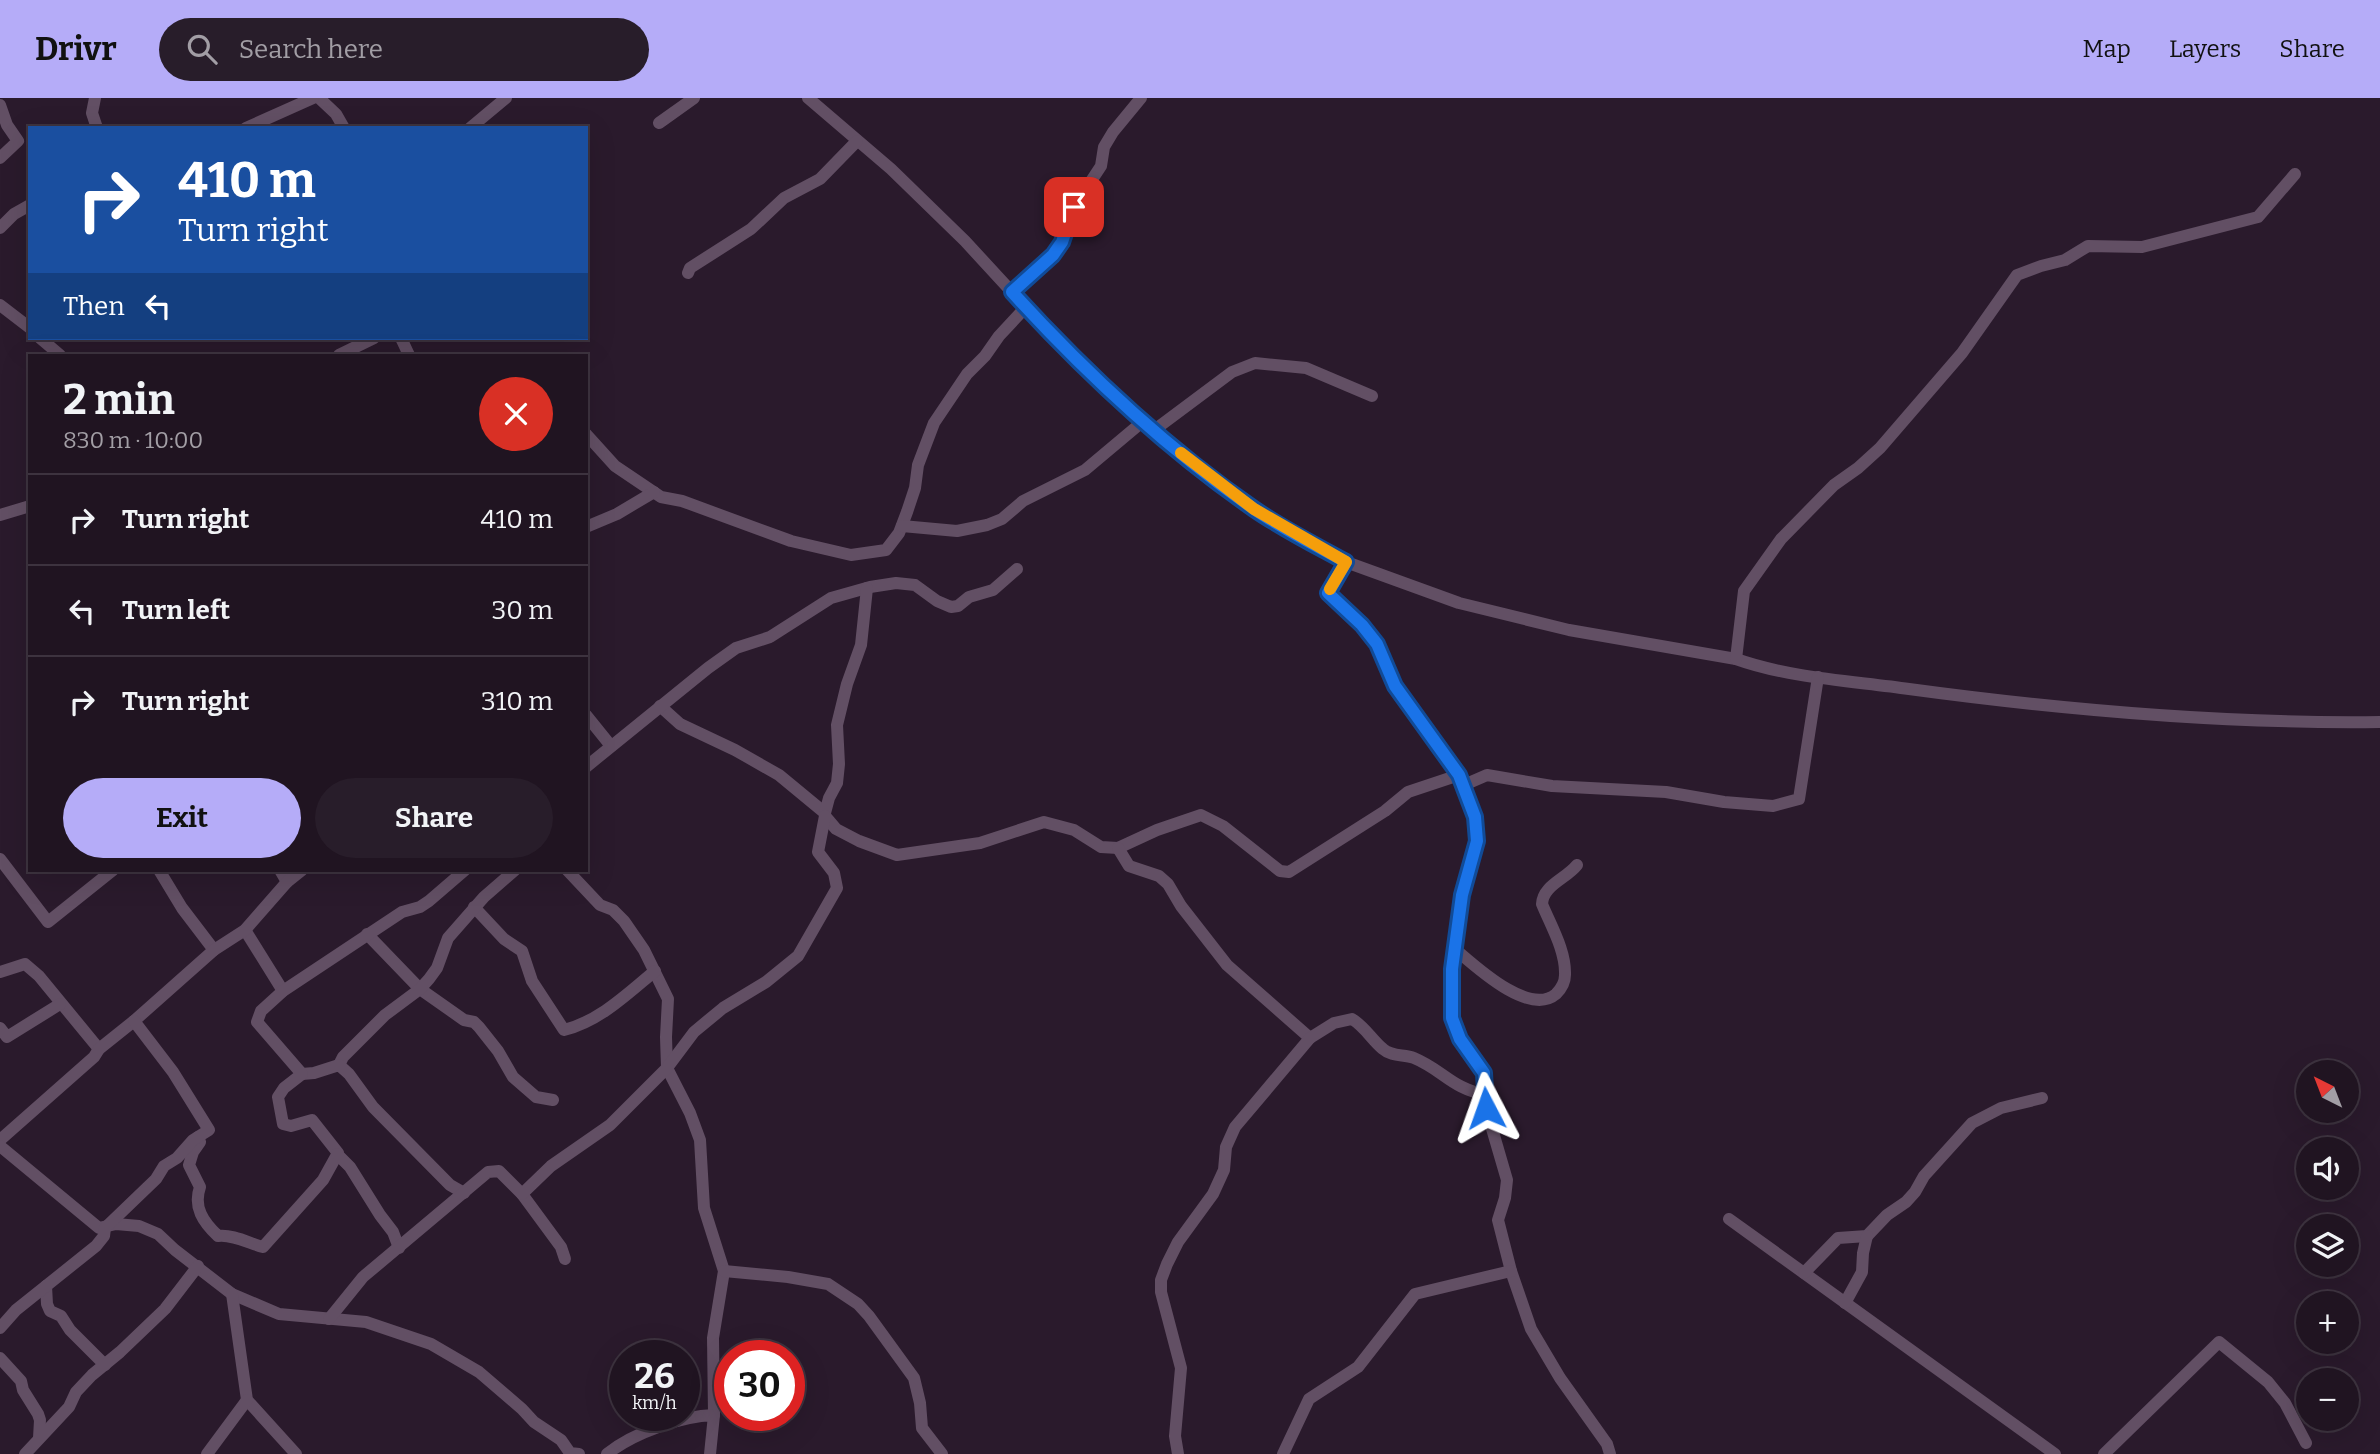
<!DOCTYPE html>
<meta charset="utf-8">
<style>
body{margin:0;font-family:Bitter,serif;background:#281d2a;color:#f1f3f6;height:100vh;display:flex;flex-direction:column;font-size:26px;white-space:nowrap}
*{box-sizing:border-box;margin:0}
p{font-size:23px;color:#a29ea5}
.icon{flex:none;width:38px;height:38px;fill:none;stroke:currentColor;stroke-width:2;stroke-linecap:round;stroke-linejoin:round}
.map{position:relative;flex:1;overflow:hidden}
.drawer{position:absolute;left:28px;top:256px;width:560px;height:518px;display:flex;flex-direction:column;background:#201421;border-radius:0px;box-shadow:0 7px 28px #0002,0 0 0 2px #3d333f}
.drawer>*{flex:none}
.hud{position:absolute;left:28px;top:28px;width:560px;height:214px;border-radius:0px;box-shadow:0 7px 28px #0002,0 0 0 2px #3d333f;background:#1a4fa0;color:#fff;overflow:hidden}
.needle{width:46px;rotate:318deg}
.fabs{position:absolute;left:2296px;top:962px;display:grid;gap:14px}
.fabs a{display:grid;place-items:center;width:63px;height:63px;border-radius:50%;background:#201421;box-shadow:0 7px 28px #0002,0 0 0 2px #3d333f;font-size:35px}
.speed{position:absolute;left:609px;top:1242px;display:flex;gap:14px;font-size:35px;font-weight:700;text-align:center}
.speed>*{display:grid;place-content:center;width:91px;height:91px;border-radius:50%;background:#201421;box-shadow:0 7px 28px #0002,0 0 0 2px #3d333f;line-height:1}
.speed small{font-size:18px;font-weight:400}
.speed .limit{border:10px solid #d22;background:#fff;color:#111}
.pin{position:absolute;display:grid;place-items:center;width:60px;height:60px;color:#fff;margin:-30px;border-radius:14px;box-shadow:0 4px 10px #0006}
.me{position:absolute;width:77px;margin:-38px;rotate:356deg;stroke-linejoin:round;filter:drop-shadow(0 0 5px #0008)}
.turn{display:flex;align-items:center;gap:24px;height:147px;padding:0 35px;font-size:32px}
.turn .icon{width:91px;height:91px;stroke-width:2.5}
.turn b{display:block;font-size:49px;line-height:60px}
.then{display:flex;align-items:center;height:66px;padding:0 35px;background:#0003;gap:14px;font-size:26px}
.round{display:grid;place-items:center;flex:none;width:74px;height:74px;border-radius:37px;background:#281d2a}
.overview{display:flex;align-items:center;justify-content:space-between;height:119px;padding:0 35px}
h1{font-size:42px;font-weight:700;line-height:52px}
.action{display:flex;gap:14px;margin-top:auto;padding:14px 35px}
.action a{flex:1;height:80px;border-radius:42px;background:#b5acf8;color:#111;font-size:28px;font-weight:700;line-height:80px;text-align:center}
.action a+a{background:#281d2a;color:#f1f3f6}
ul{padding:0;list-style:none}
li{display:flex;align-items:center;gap:21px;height:91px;padding:0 35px;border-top:2px solid #3d333f}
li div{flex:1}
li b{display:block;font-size:26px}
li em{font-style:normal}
header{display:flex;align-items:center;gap:42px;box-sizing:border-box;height:98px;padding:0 35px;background:#b5acf8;color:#111}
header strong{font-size:33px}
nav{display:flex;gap:38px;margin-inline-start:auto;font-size:24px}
.search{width:490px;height:63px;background:#281d2a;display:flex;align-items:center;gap:18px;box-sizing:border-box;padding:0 24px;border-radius:38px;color:#a29ea5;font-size:26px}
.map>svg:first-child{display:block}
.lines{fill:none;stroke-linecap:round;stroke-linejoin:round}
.minor{stroke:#624f64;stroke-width:12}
.route-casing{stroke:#114b97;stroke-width:18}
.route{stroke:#1a73e8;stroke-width:12}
.slow{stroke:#f59e0b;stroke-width:12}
</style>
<header>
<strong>Drivr</strong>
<div class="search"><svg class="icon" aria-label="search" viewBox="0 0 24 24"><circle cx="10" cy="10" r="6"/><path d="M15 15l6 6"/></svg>Search here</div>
<nav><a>Map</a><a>Layers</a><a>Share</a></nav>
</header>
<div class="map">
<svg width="2380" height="1356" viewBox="0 0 2380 1356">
<rect width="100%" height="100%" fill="#2a1a2c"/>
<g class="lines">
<g class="minor">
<polyline points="95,0 92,15 97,30"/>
<polyline points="319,0 336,16 344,30"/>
<path d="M808 0 891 71 965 143 1044 229 1141 325 1254 411 1294 436 1346 464 1459 505 1569 532 1736 561C1789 580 1853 583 1909 591 2064 612 2223 626 2380 624"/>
<polyline points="0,7 7,27 18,43 0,60"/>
<polyline points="659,25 694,0"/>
<polyline points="246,30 313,0"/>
<polyline points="470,30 506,0"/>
<polyline points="0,130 14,116 30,107"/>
<polyline points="688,175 690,170 751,131 784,100 820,81 857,43"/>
<polyline points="1012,194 1053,157 1062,144 1074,109 1101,68 1104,49 1113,34 1141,0"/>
<polyline points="0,207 30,230"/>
<polyline points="40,240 60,257"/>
<polyline points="401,240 409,257"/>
<polyline points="339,257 374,240"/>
<polyline points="1153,333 1232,274 1255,265 1306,270 1372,298"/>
<polyline points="586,336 615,368 661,399 682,403 791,443 851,457 886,452 899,435 907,414 915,390 918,367 934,325 967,276 985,258 999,238 1026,209"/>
<polyline points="0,417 30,408"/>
<polyline points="902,428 957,433 987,427 1002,421 1023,403 1085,372 1141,325"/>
<polyline points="586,429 617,416 654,394"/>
<path d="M1346 464 1328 494 1362 527 1377 546 1395 588 1464 687 1475 719 1477 743 1462 797 1455 851C1475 868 1529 919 1556 896 1561 891 1565 885 1565 877 1566 853 1551 828 1542 806 1543 787 1566 781 1577 767"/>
<polyline points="1736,561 1744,493 1781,441 1834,387 1858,370 1880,350 1962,255 2017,177 2041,168 2065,162 2088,148 2142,149 2258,119 2295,76"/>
<polyline points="660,608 680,626 735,652 779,677 825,715 825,718 836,731 859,743 897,757 980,745 1044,724 1074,732 1101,749 1118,750 1157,732 1201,717 1223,728 1280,773 1289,774 1385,713 1408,694 1459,677"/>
<polyline points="586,617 611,648"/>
<polyline points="586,669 708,570 736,550 770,539 831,500 870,489 896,485 915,487 937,503 951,509 958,508 969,499 993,492 1017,471"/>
<polyline points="1464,687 1487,677 1552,688 1666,694 1724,704 1773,708 1799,701 1818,579"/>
<polyline points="825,715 829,700 837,685 839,666 837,627 847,586 861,547 867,490"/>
<polyline points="1118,750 1129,768 1159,778 1168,786 1181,808 1227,867 1310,940"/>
<polyline points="0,761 48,824 113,772"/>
<polyline points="159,772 182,810 214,852"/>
<polyline points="280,772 287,784"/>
<polyline points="567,772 600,807 613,812 624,823 644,852 668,901 666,939 667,970 690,1015 700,1042 704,1110 724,1173 713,1240 714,1317"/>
<path d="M474 809 504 841 522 853 532 883 564 932C600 923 627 896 655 873"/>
<polyline points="245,832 283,893"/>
<polyline points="367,836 420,891 464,922 474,924 479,929 498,953 513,979 536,999 553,1002"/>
<polyline points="1455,851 1452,920 1460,941 1484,975 1486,1010 1507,1082 1505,1100 1498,1122 1511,1173 1531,1231 1560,1280 1607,1346 1610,1356"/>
<polyline points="0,874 25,866 39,878 99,951"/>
<polyline points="0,930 7,939 60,906"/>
<polyline points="339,967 343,959 385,917 420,891 429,881 437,870 448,840 484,799 515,772"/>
<polyline points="302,976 314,975 339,967 349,976 373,1009 450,1087 464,1095"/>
<path d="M198 1039 200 1044 193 1054 189 1067 200 1089C193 1109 203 1124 218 1138 232 1136 249 1145 263 1149L323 1082 338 1055 312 1022 291 1028 283 1026 278 999 284 990 302 976 257 924 261 913 283 893 402 814 420 809 429 803 465 772"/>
<polyline points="0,1042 94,959 99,951 134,923 214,852 245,832 287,784 302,772"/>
<polyline points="0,1048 99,1130 116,1126 139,1128 158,1136 175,1152 232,1196 279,1216 366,1224 431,1246 479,1274 522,1311 534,1324 561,1342 570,1355 579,1356"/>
<polyline points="337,1056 350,1069 380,1117 393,1134 399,1150"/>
<polyline points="522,1096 561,1149 565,1161"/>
<polyline points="1729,1121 2055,1356"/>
<polyline points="724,1173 788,1179 828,1186 858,1206 869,1218 914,1280 920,1305 922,1330 942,1356"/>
<polyline points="1804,1175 1838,1140 1867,1138 1887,1117 1906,1104 1915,1094 1924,1078 1972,1025 2001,1010 2042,1000"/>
<polyline points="46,1188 47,1206 50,1213 61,1218 70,1232 105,1267"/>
<polyline points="232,1196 247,1302 296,1356"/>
<polyline points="1845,1205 1862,1174 1863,1155 1867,1138"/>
<polyline points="329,1221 363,1179 488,1074 499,1073 522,1096 551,1068 610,1027 667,970 694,934 723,910 766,884 798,858 837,790 834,775 818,754 825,718"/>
<polyline points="0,1230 16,1212 96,1148 104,1138 105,1130 156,1081 164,1068 177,1060 193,1042 209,1032 173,974 134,923"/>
<polyline points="0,1260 21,1283 23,1292 38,1316 40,1322 39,1340"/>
<polyline points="25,1356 69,1309 76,1294 92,1277 120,1254 165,1211 198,1168"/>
<polyline points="207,1356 247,1302"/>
<path d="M607 1356C633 1335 681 1318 714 1317L710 1356"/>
<path d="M1178 1356 1175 1338 1181 1270 1161 1194V1182L1167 1166 1178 1144 1213 1096 1224 1072 1226 1049 1235 1029 1310 940 1334 925 1352 921C1365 929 1372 942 1383 951 1392 959 1404 956 1414 960 1443 972 1452 991 1487 997"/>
<polyline points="1283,1356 1309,1301 1358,1269 1415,1196 1511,1173"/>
<polyline points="2104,1356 2219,1244 2268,1284 2285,1305 2306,1345"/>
</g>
</g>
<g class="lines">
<defs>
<path id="route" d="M1074 109 1062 144 1053 157 1012 194C1085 274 1165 349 1254 411 1283 431 1315 447 1346 464L1328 495 1362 527 1377 546 1395 588 1459 677 1475 719 1477 743 1462 797 1452 871V920L1460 941 1484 975 1486 1010"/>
</defs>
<use href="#route" class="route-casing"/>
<use href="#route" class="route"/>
<polyline class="slow" points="1181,355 1254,411 1346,464 1330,491"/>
</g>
</svg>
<div class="fabs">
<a><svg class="needle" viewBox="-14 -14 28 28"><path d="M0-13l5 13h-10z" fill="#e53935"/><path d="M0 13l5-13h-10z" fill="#a29ea5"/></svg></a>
<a><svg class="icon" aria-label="sound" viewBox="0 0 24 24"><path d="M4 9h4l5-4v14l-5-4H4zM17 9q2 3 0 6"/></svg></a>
<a><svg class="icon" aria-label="layers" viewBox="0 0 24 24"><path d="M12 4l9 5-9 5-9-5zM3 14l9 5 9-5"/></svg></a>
<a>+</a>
<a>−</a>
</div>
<div class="speed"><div>26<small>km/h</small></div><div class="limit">30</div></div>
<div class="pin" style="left:1074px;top:109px;background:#d93025"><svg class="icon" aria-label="arrive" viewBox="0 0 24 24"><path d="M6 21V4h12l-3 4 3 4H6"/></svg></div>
<svg class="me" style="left:1486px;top:1010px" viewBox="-20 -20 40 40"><path d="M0-17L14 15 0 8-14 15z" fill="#1a73e8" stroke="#fff" stroke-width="4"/></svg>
<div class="hud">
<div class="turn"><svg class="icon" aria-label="right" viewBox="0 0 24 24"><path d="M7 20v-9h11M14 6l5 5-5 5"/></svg><div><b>410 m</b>Turn right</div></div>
<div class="then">Then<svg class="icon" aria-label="left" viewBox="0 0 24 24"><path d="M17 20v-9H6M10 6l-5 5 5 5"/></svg></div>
</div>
<section class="drawer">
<div class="overview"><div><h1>2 min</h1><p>830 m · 10:00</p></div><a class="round" style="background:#d93025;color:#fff"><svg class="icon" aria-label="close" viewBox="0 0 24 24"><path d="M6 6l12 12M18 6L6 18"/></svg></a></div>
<ul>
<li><svg class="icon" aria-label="right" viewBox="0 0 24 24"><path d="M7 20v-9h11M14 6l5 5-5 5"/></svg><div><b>Turn right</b></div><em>410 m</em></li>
<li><svg class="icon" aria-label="left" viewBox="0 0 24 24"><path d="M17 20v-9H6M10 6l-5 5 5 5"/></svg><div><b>Turn left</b></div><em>30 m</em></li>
<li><svg class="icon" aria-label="right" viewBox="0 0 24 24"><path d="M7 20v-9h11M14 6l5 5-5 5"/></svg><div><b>Turn right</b></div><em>310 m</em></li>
</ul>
<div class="action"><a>Exit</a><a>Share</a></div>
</section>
</div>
